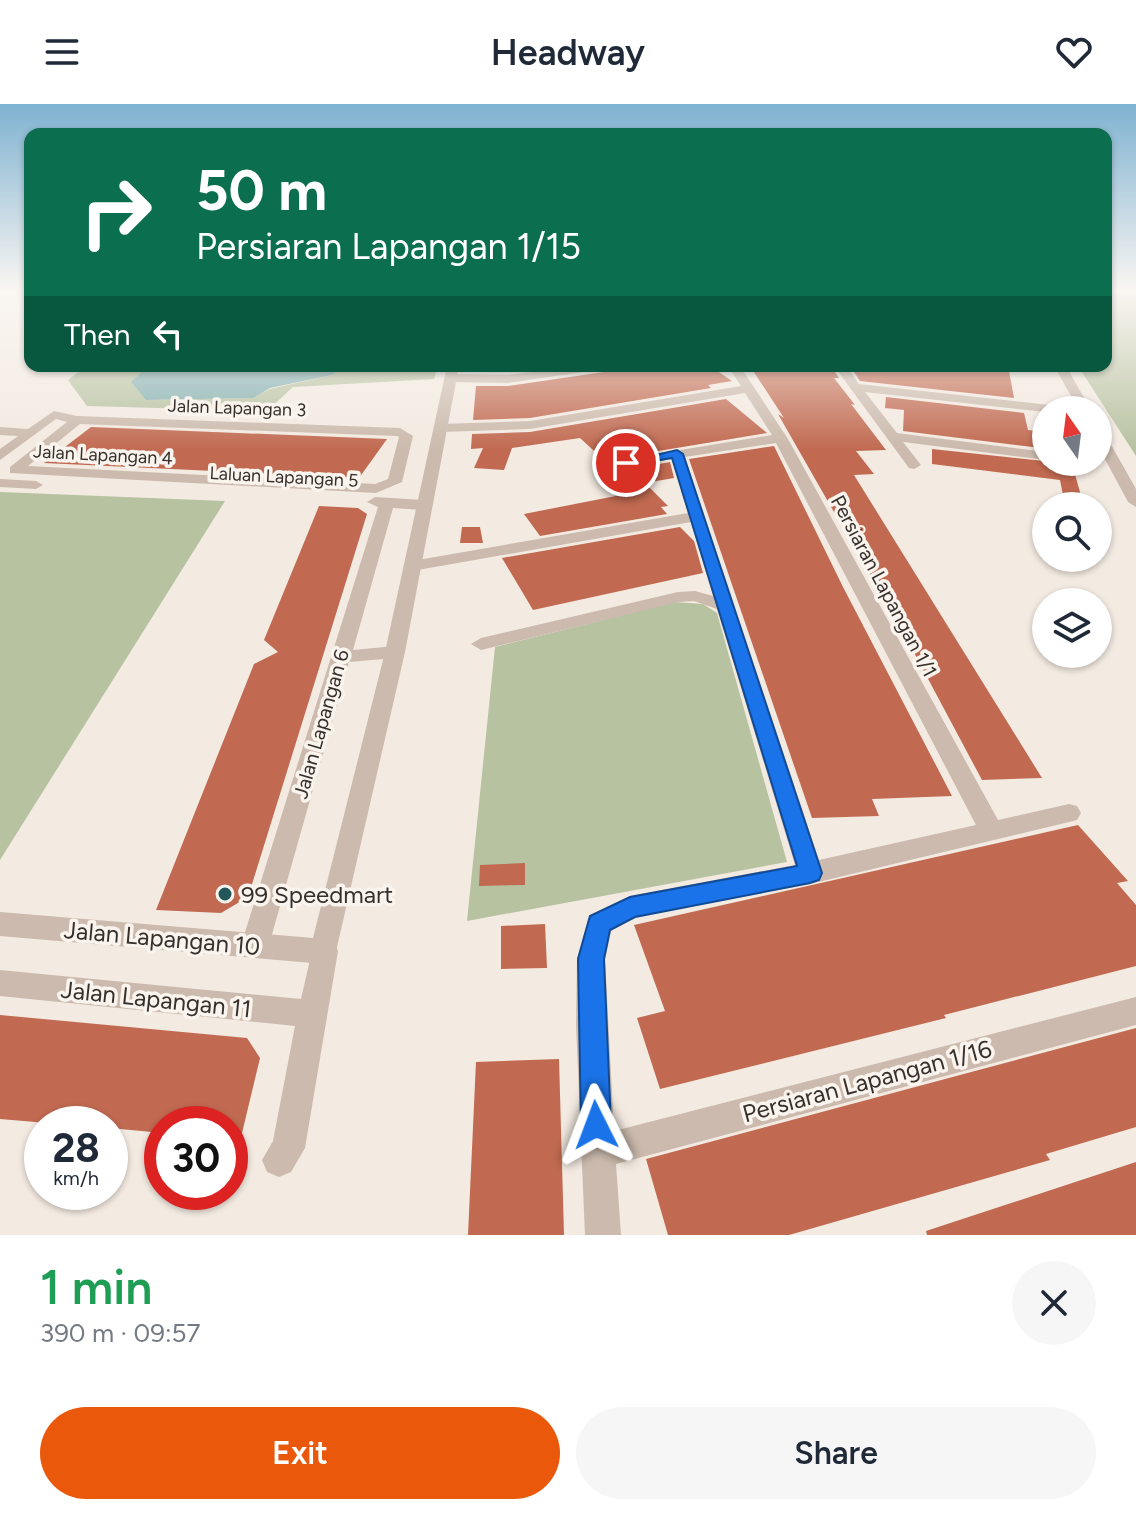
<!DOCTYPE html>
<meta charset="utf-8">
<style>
body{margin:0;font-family:Figtree,sans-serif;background:#f6f6f7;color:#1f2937;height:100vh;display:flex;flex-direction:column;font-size:30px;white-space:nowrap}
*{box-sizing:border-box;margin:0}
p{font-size:26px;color:#747a83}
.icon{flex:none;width:44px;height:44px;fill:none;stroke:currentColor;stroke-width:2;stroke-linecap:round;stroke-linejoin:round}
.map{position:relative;height:1131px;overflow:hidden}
.drawer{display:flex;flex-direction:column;background:#fff;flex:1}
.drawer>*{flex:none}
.guide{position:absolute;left:24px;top:24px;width:1088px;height:244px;border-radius:16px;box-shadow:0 2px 6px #0004;background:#0b6e4f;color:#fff;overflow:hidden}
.needle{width:52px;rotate:346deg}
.fabs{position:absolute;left:1032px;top:292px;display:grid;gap:16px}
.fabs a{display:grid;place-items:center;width:80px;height:80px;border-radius:50%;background:#fff;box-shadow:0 2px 6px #0004;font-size:40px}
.speed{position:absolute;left:24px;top:1002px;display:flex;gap:16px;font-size:40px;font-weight:700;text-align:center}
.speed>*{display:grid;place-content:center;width:104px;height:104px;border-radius:50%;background:#fff;box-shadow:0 2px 6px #0004;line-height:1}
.speed small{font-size:20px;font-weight:400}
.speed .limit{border:12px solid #d22;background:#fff;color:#111}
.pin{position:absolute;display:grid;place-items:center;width:68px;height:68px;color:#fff;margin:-34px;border:4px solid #fff;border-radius:50%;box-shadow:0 2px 8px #0007}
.me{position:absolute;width:88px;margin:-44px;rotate:357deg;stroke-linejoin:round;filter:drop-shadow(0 0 6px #0008)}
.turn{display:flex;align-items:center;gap:28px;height:168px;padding:0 40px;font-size:36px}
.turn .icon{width:104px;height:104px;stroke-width:2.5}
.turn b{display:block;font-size:56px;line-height:68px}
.then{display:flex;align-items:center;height:76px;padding:0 40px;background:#0003;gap:16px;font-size:30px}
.round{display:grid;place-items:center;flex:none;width:84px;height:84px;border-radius:42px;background:#f6f6f7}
.head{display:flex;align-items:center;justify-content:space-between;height:136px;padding:0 40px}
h1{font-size:48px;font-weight:600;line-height:60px;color:#1e9e55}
.cta{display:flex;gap:16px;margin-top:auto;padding:16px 40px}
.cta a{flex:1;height:92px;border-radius:48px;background:#ea580c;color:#fff;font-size:32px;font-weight:600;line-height:92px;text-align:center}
.cta a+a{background:#f6f6f7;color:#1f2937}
header{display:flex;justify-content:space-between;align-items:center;height:104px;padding:0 40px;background:#fff;font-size:36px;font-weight:600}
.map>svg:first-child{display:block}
.green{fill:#b7c2a1}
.water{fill:#81aeaf}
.building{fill:#c16a51}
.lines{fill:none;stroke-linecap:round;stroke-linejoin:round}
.minor{fill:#cbbaad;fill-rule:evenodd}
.tertiary{fill:#cbbaad;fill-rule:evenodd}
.route{fill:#1a73e8;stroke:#114b97;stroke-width:2}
.poi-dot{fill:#22575a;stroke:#faf4ee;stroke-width:3}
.labels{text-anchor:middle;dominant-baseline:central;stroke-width:7;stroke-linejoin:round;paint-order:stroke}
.far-street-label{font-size:18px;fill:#39302b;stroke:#faf4ee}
.street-label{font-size:20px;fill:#39302b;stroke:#faf4ee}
.near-poi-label{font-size:24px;fill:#39302b;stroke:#faf4ee;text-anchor:start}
.near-street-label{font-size:24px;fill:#39302b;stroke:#faf4ee}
</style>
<header><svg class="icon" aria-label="menu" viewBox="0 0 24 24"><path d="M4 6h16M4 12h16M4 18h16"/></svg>Headway<svg class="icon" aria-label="heart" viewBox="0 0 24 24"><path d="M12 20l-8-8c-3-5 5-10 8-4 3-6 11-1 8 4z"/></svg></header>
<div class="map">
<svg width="1136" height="1131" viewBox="0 0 1136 1131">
<rect width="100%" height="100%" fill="#f3eae1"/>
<g class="green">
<polygon points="1106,188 1136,188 1136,352 1078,262 1106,262"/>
<polygon points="86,262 135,262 142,269 132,279 146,296 252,294 270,285 332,271 345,262 438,262 434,275 293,283 267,307 87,302 68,276"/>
<polygon points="0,388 225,397 0,756"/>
<polygon points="675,498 703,500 717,509 787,758 467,817 495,543"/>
</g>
<polygon class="water" points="135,262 346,262 332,271 270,284 253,294 146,296 131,278 141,269"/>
<g class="building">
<polygon points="479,262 554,262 508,268 478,267"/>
<polygon points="645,262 710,262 732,277 708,281 711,284 530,314 473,316 476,282 508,282"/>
<polygon points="750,262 831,262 839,274 834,274 855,301 851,300 886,346 856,347 874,370 854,371 1042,674 982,676 910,541 778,310 784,314"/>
<polygon points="850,262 999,264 1009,267 1014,294 860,277"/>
<polygon points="886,293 1024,309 1028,326 1037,327 1041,344 903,327 904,306 885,304"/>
<polygon points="726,295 767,329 604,356 580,334 512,344 504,366 474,364 483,344 471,345 472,330 530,328"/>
<polygon points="91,323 387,335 359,374 44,359"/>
<polygon points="774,342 843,483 952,692 872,695 879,712 812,714 689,355"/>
<polygon points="932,345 1072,360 1084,402 1065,401 1060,376 932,360"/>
<polygon points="670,358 674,374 645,379 668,402 661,403 667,410 540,432 524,410 631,389 614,368"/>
<polygon points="319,402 358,404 367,410 248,793 221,809 156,806 254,560 278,548 264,536"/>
<polygon points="462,423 480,423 483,439 460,439"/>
<polygon points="680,423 694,437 703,469 533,506 502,454"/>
<polygon points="1078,721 1128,777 1117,779 1136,801 1136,862 944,911 946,914 660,985 637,914 665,907 634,821"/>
<polygon points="525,759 525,781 479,782 480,761"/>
<polygon points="545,820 547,864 501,865 501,822"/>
<polygon points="0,911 247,934 260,954 236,1054 230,1054 230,1020 162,1020 162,1029 110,1024 110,1020 59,1020 0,1015"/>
<polygon points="1136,924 1136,1023 1046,1050 1050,1056 789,1131 668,1131 646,1055"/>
<polygon points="559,955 564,1131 468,1131 476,958"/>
<polygon points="1136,1058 1136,1131 927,1131 926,1127"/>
</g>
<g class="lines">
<g class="minor">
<polygon points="578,262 610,262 604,265 508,279 451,278 445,274 451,270 508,271"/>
<path d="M728 262H740L788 335 998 716 1069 700 1077 702 1081 709 1077 716 1069 718 810 780 635 813 611 827 605 855 614 1027 1136 893V921L616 1060 621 1131H585L576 921 577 855 589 812 630 792 795 761 717 505 694 497 678 498 481 546 471 540 481 534 678 488 695 487 713 492 691 418 412 467 403 462 412 457 688 409 672 355 601 367 594 363 601 359 772 331 745 289 530 325 440 328 433 324 440 320 530 317 741 282ZM776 339 976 721 819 756 685 353Z"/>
<polygon points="834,262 846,262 859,280 1049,301 1050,306 1045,308 865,288 897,329 1046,348 1046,356 903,338 921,361 914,365 909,364"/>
<polygon points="1001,262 1027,262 1028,263 1022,266"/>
<polygon points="1054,262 1066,262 1091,306 1079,306"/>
<path d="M54 307 77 312 400 324 413 332 402 378 376 389 10 369V363L67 318 56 315 0 356V345L18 332 0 331V323L28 325ZM80 320 397 332 399 333 388 375 375 380 28 362Z"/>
<polygon points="1098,326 1105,330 1136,385 1136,403 1128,398 1098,342"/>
<polygon points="0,375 36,377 43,381 36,385 0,383"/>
<polygon points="375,393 423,396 431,401 423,406 393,404 353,546 395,542 405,548 395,554 349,558 269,841 265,850 255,853 245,850 241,841 378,403 367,398"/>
<polygon points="324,834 334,838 338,847 305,1044 291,1068 279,1073 267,1068 262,1056 273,1037 295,922 0,892 0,866 301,895 314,838"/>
</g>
<polygon class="tertiary" points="447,262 459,262 405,548 334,856 324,860 0,832 0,808 313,834 385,548"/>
</g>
<linearGradient id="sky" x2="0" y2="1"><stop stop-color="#7fb2d1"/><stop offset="0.54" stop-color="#faf6f2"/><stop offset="1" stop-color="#faf6f2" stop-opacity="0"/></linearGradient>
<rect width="1136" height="346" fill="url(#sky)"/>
<polygon class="route" points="677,346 683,350 822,769 819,776 810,779 635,813 610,826 604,855 611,1021 606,1031 596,1036 585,1031 581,1021 578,855 590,812 630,793 797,762 672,354 626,362 620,359"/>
<circle class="poi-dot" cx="225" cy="790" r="8"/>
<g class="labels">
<g class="far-street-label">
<text transform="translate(237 304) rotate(2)">Jalan Lapangan 3</text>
<text transform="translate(103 351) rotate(3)">Jalan Lapangan 4</text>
<text transform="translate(284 373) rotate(3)">Laluan Lapangan 5</text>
</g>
<g class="street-label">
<text transform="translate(884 482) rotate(62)">Persiaran Lapangan 1/1</text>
<text transform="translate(321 620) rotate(-74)">Jalan Lapangan 6</text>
</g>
<g class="near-poi-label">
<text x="241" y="790">99 Speedmart</text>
</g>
<g class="near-street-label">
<text transform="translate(162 834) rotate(5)">Jalan Lapangan 10</text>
<text transform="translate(156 895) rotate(6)">Jalan Lapangan 11</text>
<text transform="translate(867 977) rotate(-15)">Persiaran Lapangan 1/16</text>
</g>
</g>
</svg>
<div class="fabs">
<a><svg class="needle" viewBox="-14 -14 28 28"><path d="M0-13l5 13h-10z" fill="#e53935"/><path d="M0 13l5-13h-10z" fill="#747a83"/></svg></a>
<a><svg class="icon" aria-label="search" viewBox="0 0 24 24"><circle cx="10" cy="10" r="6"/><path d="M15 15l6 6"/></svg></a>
<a><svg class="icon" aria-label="layers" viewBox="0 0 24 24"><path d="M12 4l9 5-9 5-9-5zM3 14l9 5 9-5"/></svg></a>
</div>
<div class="speed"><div>28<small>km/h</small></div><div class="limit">30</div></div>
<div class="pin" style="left:626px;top:359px;background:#d93025"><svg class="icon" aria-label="arrive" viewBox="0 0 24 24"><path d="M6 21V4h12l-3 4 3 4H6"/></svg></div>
<svg class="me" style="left:596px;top:1021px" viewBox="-20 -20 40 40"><path d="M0-17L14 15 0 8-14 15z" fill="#1a73e8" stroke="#fff" stroke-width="4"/></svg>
<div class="guide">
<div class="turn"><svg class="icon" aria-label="right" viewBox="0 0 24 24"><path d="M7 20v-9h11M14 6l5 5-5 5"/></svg><div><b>50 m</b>Persiaran Lapangan 1/15</div></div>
<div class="then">Then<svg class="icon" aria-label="left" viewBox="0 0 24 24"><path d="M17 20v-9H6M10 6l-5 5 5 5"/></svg></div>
</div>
</div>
<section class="drawer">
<div class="head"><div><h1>1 min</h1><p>390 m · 09:57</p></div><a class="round"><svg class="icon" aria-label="close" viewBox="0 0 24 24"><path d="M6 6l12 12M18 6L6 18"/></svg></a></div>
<div class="cta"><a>Exit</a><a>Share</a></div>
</section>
